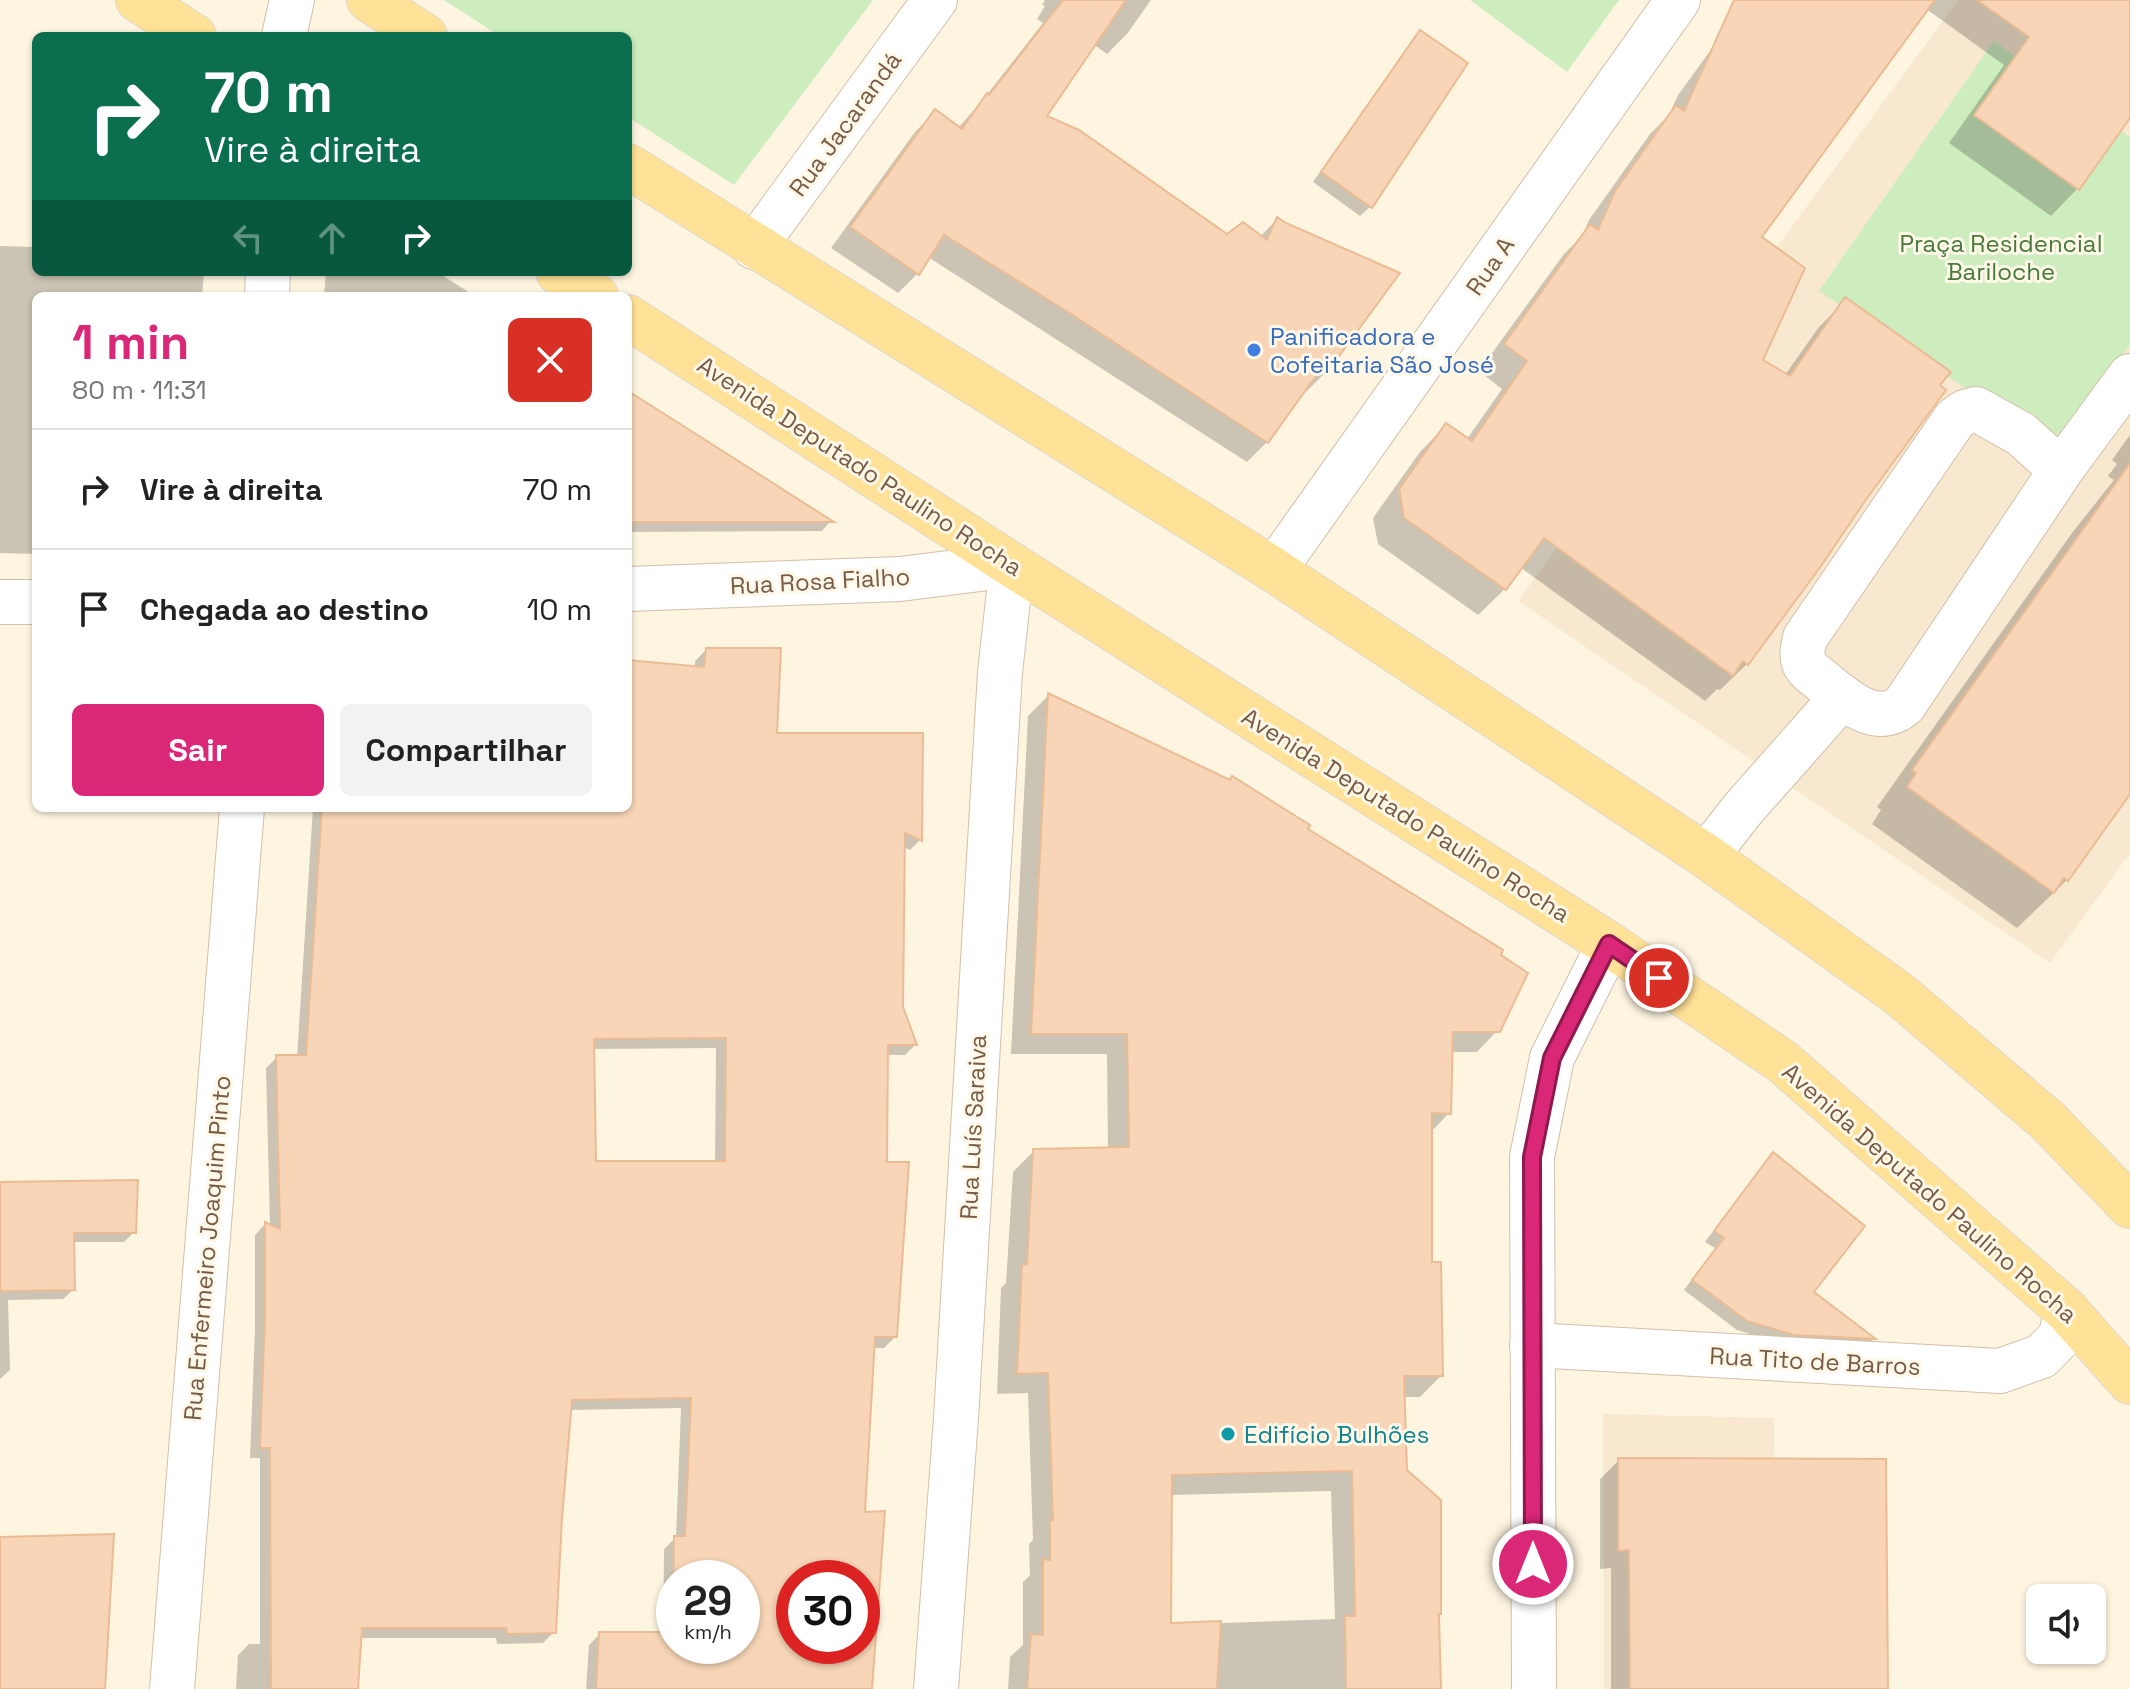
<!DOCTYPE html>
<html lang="pt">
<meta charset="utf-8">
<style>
body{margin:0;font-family:"Space Grotesk",sans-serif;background:#f2f2f2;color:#222;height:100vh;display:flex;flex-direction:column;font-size:30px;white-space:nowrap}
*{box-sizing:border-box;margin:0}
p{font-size:26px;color:#767676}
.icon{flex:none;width:44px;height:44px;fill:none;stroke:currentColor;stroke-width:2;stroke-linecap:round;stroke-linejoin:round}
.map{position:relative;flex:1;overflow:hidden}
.sheet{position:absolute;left:32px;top:292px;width:600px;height:520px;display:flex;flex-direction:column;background:#fff;border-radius:12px;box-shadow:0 2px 6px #0004}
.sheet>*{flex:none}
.hud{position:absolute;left:32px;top:32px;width:600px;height:244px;border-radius:12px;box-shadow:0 2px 6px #0004;background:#0b6e4f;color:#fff;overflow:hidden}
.fabs{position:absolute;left:2026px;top:1584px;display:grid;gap:16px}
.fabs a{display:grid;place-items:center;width:80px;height:80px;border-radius:12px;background:#fff;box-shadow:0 2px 6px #0004;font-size:40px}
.speed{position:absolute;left:656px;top:1560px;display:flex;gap:16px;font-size:40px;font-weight:700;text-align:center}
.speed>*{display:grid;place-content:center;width:104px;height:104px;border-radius:50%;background:#fff;box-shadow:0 2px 6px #0004;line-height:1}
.speed small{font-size:20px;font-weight:400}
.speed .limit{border:12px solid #d22;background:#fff;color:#111}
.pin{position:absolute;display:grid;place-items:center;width:68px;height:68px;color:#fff;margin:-34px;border:4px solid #fff;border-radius:50%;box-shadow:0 2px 8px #0007}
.me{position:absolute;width:88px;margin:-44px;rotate:0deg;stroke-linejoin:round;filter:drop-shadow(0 0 6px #0008)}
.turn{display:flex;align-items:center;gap:28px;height:168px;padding:0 40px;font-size:36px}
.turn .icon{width:104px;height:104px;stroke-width:2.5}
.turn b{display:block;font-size:56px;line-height:68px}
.lanes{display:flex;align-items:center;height:76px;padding:0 40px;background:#0003;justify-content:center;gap:40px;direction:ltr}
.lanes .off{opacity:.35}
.round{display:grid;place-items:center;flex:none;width:84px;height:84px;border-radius:12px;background:#f2f2f2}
.head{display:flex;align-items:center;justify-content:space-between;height:136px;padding:0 40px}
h1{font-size:48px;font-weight:700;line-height:60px;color:#db2777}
.cta{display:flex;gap:16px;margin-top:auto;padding:16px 40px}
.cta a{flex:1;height:92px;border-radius:12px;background:#db2777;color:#fff;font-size:32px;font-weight:700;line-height:92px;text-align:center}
.cta a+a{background:#f2f2f2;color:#222}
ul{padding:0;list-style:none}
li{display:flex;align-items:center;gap:24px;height:120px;padding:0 40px;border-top:2px solid #e0e0e0}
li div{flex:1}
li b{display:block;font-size:30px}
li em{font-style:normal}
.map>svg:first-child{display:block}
.residential{fill:#f7e8cf}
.green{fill:#cdedbe}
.shadow{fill:#0003;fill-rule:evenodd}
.building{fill:#f7d5b6;stroke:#ebbc94;stroke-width:2;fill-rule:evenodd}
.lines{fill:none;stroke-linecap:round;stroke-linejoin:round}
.minor-casing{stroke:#d3bfa9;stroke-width:46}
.major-casing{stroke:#dfd8d2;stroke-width:46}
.minor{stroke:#fff;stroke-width:44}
.major{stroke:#ffe197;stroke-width:44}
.route-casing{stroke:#8e194d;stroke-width:20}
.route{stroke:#db2777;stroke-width:14}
.shop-dot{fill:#3f7fe0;stroke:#fff8e9;stroke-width:3}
.culture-dot{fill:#0f9aa8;stroke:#fff8e9;stroke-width:3}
.labels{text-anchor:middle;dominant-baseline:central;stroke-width:6;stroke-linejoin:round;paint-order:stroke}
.street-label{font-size:24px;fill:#785b45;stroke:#fff8e9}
.park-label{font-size:24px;fill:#477a3a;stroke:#fff8e9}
.shop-label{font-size:24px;fill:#366cbe;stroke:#fff8e9;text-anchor:start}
.culture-label{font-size:24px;fill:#0d838f;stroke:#fff8e9;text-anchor:start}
</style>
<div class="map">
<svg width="2130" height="1689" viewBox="0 0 2130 1689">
<rect width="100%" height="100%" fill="#fef5e1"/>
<g class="residential">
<polygon points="1958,0 2130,0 2130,853 2050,963 1518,601"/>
<polygon points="1603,1414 1774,1418 1773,1689 1604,1689"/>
</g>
<g class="green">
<polygon points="444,0 873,0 734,185 628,117 628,36 500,36"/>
<polygon points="1470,0 1619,0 1567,72"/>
<polygon points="1994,41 2130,137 2130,344 2056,448 1819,291"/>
</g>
<g class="shadow">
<polygon points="1045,0 1151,0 1127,34 1107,54 1093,44 1044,116 1227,237 1260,237 1277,219 1325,373 1305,393 1302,391 1267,442 1247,462 928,257 918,273 898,293 831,248 915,132 935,112 958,128 982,101 1043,23 1037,19 1045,6 1042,5"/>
<polygon points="1752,0 2130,0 2130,116 2077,189 2051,216 1949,143 2004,65 1925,8 1759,237 1761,361 1785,375 1819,327 1846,300 1747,664 1720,690 1717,689 1705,701 1520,567 1505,589 1478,615 1378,544 1373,518 1420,452 1446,425 1467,439 1502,389 1479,371 1564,254 1583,235 1589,220 1650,134 1669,115 1678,95 1735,17"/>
<polygon points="1420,33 1465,64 1370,207 1360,216 1313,182 1411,42"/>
<polygon points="0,246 36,247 36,272 204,272 202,296 36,296 36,554 0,553"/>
<polygon points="326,272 437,272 475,296 324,296"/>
<polygon points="628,394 830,522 822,531 628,532"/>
<polygon points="2130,435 2130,791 2067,880 2017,928 1872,824 1881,810 1877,807 2072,533 2114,480 2108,476 2117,464 2112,460"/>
<path d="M706 650 774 735 920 840 910 850 903 847 901 1007 915 1045 905 1055H886L885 1164 895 1337 884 1348H872L863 1514 870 1689H586L589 1645 600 1634H663L664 1549 676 1537 681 1408 569 1410 554 1632 543 1643 497 1644 496 1638H359L356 1689H236L238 1655 249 1644H260V1458H250L255 1329V1235L265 1224 270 1226 266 1068 277 1057H297L313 808H628V662L695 668V661ZM716 1048 715 1163H594L592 1049ZM674 1578H742V1646H674ZM794 1578H862V1646H794Z"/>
<path d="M1049 695 1305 829 1498 1030 1477 1052H1451L1449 1113 1430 1133V1264L1441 1376 1420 1397H1402L1405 1471 1437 1616 1439 1689H1008L1010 1657 1023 1645V1582L1030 1575 1029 1544 1033 1540 1028 1393 997 1394 1001 1288 1006 1283 1013 1172 1034 1151 1108 1150 1107 1054H1011L1028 716ZM1331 1491 1335 1619 1169 1625 1170 1495Z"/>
<polygon points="1764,1164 1811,1293 1873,1339 1864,1348 1783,1344 1737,1330 1684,1290 1715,1248 1705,1242"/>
<polygon points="0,1184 134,1232 124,1242 72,1242 73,1290 63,1299 8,1300 10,1370 0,1379"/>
<polygon points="1619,1460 1886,1689 1611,1689 1611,1568 1600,1569 1600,1479"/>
</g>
<g class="building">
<polygon points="1063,0 1126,0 1047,116 1079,130 1227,234 1243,222 1267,240 1277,217 1286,223 1400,273 1326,374 1320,370 1268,443 1071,314 944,235 919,275 850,227 935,109 962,129 987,93 989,95"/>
<polygon points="1734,0 1935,0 1762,237 1805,268 1763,360 1790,376 1845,297 1951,372 1940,385 1946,390 1865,501 1821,566 1748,665 1743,661 1733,676 1544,538 1506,590 1404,518 1399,489 1446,423 1472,441 1527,361 1504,344 1590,224 1598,230 1615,191 1676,105 1684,111"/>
<polygon points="1977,0 2130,0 2130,118 2079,190 1974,115 2029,37"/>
<polygon points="1420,30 1468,63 1372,208 1321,172"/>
<polygon points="628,391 677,422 834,522 628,522"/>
<polygon points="2130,463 2130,794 2068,881 2064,878 2054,893 1907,787 1916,773 1912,770"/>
<path d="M706 648H781L777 733H923L922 841 905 833 903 1007 917 1045H888L887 1162H909L897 1337H875L865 1512 885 1511 872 1689H596L599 1632H673L674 1536H685L691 1398 572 1400 562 1518 556 1633 507 1634 506 1628H362L358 1689H271L270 1448H260L265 1317V1222L280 1229 276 1055H306L322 808H628V660L704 667ZM726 1038 725 1161H596L594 1039ZM674 1578H742V1646H674ZM794 1578H862V1646H794Z"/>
<polygon points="1048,693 1230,780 1232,776 1310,825 1308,829 1503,950 1501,955 1528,973 1500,1032 1453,1032 1451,1114 1432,1113 1432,1262 1441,1262 1443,1376 1404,1376 1407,1470 1441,1500 1441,1614 1439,1614 1441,1689 1346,1689 1345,1616 1355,1616 1352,1471 1172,1475 1171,1623 1221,1621 1217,1689 1027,1689 1031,1634 1043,1635 1043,1559 1050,1560 1050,1520 1053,1520 1048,1373 1017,1374 1022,1265 1027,1264 1033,1149 1129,1147 1127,1034 1031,1034"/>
<polygon points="1773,1152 1865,1226 1814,1292 1876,1339 1794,1335 1747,1321 1692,1280 1724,1238 1714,1231"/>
<polygon points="138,1180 136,1233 74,1233 75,1290 0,1291 0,1182"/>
<polygon points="1618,1458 1886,1459 1888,1689 1630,1689 1629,1550 1618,1551"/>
<polygon points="114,1534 105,1689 0,1689 0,1537"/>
</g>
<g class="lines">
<defs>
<g id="minor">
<polyline points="284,36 292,0"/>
<polyline points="754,247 935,0"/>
<polyline points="267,296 268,272"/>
<path d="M1976 409 2021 434 2061 470 1904 705C1878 727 1849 703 1827 685 1820 678 1808 672 1804 663 1801 655 1803 646 1805 638L1955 419 1965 412Z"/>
<polyline points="2061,470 2130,376"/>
<polyline points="1274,570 1678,0"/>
<polyline points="628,589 900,579 1012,565 1000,672 956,1418 936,1689"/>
<polyline points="0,602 36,602"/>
<polyline points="1706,856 1743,809 1842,697"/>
<polyline points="1532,1345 2000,1371 2042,1356 2061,1336 2066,1310"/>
<polyline points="172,1689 242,808"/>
<polyline points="1534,1689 1532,1157 1552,1058 1609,944"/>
</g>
<g id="major">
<polyline points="138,0 194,36"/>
<polyline points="369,0 425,36"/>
<polyline points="628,166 1274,570 1706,856 1899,994 2048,1121 2130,1206"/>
<polyline points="558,272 596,296"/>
<polyline points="628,317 1012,565 1609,944 1783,1062 2066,1310 2130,1382"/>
</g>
</defs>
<use href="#minor" class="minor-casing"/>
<use href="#major" class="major-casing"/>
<use href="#minor" class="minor"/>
<use href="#major" class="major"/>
</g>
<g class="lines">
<defs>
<polyline id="route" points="1533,1564 1532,1157 1552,1058 1609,944 1659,978"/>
</defs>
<use href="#route" class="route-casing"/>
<use href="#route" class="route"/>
</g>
<circle class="shop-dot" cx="1254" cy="350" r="8"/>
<circle class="culture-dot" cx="1228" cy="1434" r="8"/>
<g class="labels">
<g class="street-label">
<text transform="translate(845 124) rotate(-54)">Rua Jacarandá</text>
<text transform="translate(1490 266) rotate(-55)">Rua A</text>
<text transform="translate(860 466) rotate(33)">Avenida Deputado Paulino Rocha</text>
<text transform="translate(820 581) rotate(-3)">Rua Rosa Fialho</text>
<text transform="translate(1406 815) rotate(32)">Avenida Deputado Paulino Rocha</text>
<text transform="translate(973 1127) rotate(-87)">Rua Luís Saraiva</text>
<text transform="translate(1930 1193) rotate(41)">Avenida Deputado Paulino Rocha</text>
<text transform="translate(207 1248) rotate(-85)">Rua Enfermeiro Joaquim Pinto</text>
<text transform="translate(1815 1361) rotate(3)">Rua Tito de Barros</text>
</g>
<g class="park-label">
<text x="2001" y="243">Praça Residencial<tspan x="2001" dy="28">Bariloche</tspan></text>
</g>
<g class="shop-label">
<text x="1270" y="336">Panificadora e<tspan x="1270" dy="28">Cofeitaria São José</tspan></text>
</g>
<g class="culture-label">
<text x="1244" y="1434">Edifício Bulhões</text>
</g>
</g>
</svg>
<div class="fabs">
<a><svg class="icon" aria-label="sound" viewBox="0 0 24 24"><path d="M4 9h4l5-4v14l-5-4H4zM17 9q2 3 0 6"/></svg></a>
</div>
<div class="speed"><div>29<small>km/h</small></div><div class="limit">30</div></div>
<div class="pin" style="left:1659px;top:978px;background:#d93025"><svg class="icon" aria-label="arrive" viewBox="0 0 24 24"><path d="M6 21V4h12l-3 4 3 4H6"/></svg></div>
<svg class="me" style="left:1533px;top:1564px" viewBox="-20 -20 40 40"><circle r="17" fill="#db2777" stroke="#fff" stroke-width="3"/><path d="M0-11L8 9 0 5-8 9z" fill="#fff"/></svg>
<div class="hud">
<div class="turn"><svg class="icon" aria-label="right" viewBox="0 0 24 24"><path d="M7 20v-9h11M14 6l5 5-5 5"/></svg><div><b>70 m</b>Vire à direita</div></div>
<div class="lanes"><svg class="icon off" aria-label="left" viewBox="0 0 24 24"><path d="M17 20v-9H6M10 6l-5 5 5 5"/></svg><svg class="icon off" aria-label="ahead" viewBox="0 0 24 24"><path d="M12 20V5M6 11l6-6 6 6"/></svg><svg class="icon" aria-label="right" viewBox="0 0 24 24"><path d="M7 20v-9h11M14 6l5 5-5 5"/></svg></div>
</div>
<section class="sheet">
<div class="head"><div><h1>1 min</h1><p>80 m · 11:31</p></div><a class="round" style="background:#d93025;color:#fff"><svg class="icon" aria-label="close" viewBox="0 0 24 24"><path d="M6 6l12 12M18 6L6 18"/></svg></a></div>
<ul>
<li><svg class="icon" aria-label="right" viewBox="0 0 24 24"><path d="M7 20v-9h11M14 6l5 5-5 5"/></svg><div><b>Vire à direita</b></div><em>70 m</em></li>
<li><svg class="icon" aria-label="arrive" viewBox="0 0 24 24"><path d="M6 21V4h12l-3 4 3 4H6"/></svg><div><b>Chegada ao destino</b></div><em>10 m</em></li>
</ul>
<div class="cta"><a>Sair</a><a>Compartilhar</a></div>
</section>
</div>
